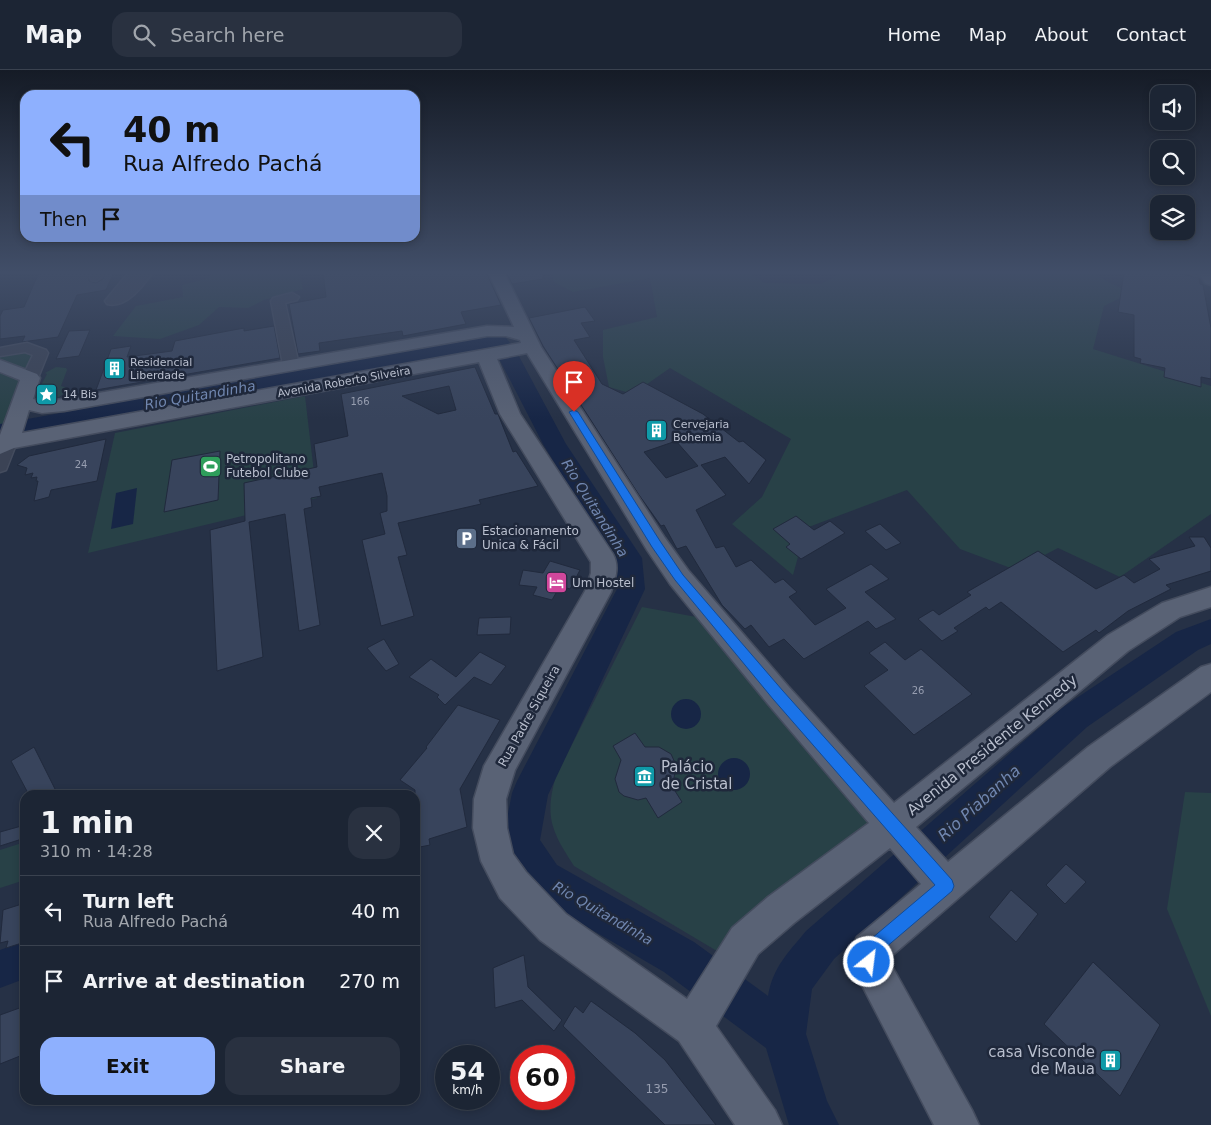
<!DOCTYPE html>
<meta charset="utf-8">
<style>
body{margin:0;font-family:"DejaVu Sans",sans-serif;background:#293140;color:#f1f3f6;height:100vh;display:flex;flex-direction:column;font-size:19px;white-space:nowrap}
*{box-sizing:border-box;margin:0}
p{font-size:16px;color:#a0a5ac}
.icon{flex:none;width:28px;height:28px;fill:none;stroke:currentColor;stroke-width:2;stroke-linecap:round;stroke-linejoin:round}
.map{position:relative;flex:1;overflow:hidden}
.drawer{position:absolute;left:20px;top:720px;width:400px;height:315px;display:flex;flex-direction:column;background:#1c2534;border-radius:15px;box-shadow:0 2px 8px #0003,0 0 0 1px #3a424f}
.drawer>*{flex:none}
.top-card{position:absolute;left:20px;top:20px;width:400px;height:152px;border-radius:15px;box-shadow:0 2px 8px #0003,0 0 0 1px #3a424f;background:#8eb0fe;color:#111;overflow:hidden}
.tools{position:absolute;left:1150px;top:15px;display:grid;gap:10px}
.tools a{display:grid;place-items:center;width:45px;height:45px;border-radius:10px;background:#1c2534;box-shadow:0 2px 8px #0003,0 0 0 1px #3a424f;font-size:25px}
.speed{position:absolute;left:435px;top:975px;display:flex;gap:10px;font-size:25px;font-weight:700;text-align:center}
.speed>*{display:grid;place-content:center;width:65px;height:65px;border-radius:50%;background:#1c2534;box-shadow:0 2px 8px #0003,0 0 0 1px #3a424f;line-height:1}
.speed small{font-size:12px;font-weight:400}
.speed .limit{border:8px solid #d22;background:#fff;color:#111}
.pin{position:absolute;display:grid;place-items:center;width:42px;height:42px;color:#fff;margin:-51px -21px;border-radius:50% 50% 50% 0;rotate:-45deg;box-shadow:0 0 5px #0007}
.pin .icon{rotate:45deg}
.me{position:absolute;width:55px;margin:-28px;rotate:29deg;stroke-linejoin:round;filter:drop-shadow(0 0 4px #0008)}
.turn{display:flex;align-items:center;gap:18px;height:105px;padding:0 20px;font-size:22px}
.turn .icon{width:65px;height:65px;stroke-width:2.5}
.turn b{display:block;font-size:35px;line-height:42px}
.then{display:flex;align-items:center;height:48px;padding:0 20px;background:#0003;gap:10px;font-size:19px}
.round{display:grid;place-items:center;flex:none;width:52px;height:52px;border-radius:15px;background:#293140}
.head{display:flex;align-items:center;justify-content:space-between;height:85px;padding:0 20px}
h1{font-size:30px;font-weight:600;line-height:38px}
.primary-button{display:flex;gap:10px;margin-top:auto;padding:10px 20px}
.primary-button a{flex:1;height:58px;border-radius:15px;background:#8eb0fe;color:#111;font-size:20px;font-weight:600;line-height:58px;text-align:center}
.primary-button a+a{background:#293140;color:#f1f3f6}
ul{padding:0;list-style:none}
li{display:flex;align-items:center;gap:15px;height:70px;padding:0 20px;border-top:1px solid #3a424f}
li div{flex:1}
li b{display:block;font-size:19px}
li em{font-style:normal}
header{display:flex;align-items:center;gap:30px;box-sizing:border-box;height:70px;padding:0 25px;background:#1c2534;border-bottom:1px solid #3a424f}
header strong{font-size:24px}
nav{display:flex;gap:28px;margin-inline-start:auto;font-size:18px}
.search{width:350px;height:45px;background:#293140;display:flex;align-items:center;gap:12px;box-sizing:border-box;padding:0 18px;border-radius:15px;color:#a0a5ac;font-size:19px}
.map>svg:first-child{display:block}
.green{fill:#284147}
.water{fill:#172646}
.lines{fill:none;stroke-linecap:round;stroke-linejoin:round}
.river{fill:#172646;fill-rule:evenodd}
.building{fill:#38445c;stroke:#212a3d;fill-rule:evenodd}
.minor-casing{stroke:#444c5e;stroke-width:3}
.major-casing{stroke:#444c5e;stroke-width:3}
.minor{fill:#3b4355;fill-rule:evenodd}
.major{fill:#596275;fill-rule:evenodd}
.route{fill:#1a73e8;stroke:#114b97}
.labels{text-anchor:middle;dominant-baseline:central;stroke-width:5;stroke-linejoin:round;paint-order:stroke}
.number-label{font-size:10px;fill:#979eb0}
.far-poi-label{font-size:11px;fill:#b9bfce;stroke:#1f283b;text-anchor:start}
.far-street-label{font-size:11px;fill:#b9bfce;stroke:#1f283b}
.poi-label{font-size:12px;fill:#b9bfce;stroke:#1f283b;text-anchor:start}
.street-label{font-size:12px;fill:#b9bfce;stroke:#1f283b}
.near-number-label{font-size:12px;fill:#979eb0}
.water-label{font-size:14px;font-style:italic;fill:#7086af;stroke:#1f283b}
.near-street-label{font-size:15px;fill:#b9bfce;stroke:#1f283b}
.near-poi-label{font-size:15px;fill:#b9bfce;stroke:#1f283b;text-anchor:start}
.near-water-label{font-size:16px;font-style:italic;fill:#7086af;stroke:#1f283b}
</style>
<header>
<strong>Map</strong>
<div class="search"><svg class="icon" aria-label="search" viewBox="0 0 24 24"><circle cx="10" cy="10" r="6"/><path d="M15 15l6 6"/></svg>Search here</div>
<nav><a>Home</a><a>Map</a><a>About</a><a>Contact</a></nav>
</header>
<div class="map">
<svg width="1211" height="1055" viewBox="0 0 1211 1055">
<rect width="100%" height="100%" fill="#263146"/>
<g class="green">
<polygon points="212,202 298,202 303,219 264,230 248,238 219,237 199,255 160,269 113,266 136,236 183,227 182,215 210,208"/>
<polygon points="551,202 749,202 764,213 821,214 844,202 1093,202 1097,206 1130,223 1104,236 1093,279 1211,316 1211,444 1120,507 1058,478 1016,500 960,479 907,420 806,458 793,505 732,454 762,427 791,369 670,298 633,324 609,317 603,287 603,260 657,247 650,208 573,222 554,212"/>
<polygon points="21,282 34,285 28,301 0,292 0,285"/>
<polygon points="0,297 27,309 0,376"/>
<path d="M56 297 66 298 67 300 61 316 67 318C62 331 44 332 32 329L31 324 38 321 47 304 45 303Z"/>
<polygon points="305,326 317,428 88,483 115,363"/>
<path d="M642 537 702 548 873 753 722 884 574 796C552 762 544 747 556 706Z"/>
<polygon points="1185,722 1211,723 1211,946 1167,839"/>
<polygon points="25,772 25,810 0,818 0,780"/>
</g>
<g class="water">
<polygon points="137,418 133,454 111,459 116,423"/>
<circle cx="686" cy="644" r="15"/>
<circle cx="734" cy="704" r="16"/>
<polygon points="25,871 24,909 0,918 0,880"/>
</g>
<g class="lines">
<path class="river" d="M491 265 506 268 514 277 566 374 642 488 645 519 548 725 540 770 557 795 694 872 768 926C773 897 788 883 806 861L1063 637 1176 562 1211 549V574L1198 580 1087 657 834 889 812 919 806 964 827 1031 839 1055H789L766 978 664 902 529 823 508 787 502 774 512 723 517 711 617 519 614 489 543 374 493 277 0 368V354Z"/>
</g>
<g class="building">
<polygon points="39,202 89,202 89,211 96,213 103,209 105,202 114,202 106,220 77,225 58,267 22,272 25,266 0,269 0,246 3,240 24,237"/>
<polygon points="323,202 486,202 501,235 461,242 466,254 403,266 402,261 319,273 320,281 298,284 289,234 326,227"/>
<polygon points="506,202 543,202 543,209 512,214"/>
<polygon points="1124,202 1172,202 1199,208 1200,214 1203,215 1211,258 1211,309 1201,307 1201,317 1164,307 1165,298 1140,293 1141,289 1134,287 1134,245 1118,242"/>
<path d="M585 237 595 251 581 253 590 267 574 270 602 314 623 324 643 312 703 344 739 372 743 371 766 390 749 414 725 387 701 395 726 425 696 440 716 478 724 476 736 497 751 490 775 513 783 509 797 522 789 527 815 555 846 538 826 519 871 494 889 509 865 522 896 549 876 559 868 551 804 589 784 569 769 577 751 555 745 559 722 535 686 476 677 479 664 455 661 456 639 425 543 276 529 248ZM676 371 698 396 666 408 644 382Z"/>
<polygon points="274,256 280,288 96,320 111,279 131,276 127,287 172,281 175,271 244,258 244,261"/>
<polygon points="90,260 79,286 56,289 69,261"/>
<path d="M475 297 495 344H498L513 382 516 381 538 416 479 430 481 434 398 453 407 485 398 487 414 546 381 556 362 470 385 464 380 443 387 441V426L382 403 319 417 321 426 311 428 312 437 304 439 320 555 299 561 285 444 249 452 263 587 217 601 210 460 245 451 244 413 317 397 314 374 348 366 341 324ZM449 316 456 340 438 344 402 326Z"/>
<polygon points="106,369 97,411 51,420 49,427 34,431 38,411 36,411 37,407 31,408 33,403 25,405 27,398 17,395 29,386"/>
<polygon points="220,381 218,430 164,442 172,390"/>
<polygon points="796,446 814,460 830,451 845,463 801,489 786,477 790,474 773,459"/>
<polygon points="880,454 901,473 886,480 865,461"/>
<polygon points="1189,467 1204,467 1211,478 1211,501 1166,515 1171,519 1128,541 1099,563 1096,560 1063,582 1001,532 989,540 986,537 954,558 958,561 942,571 918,549 933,540 939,545 971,525 967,522 1038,481 1096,519 1124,505 1134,513 1160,499 1149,489 1195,476"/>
<polygon points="550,491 580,500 570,519 560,516 552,530 533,525 537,517 519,515 523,500 543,503"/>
<polygon points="511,547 510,564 477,565 479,548"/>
<polygon points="384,569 399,594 386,601 367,578"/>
<polygon points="885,572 905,590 921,579 972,624 914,665 864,616 888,600 869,583"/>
<polygon points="480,582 506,596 491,615 474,607 445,635 437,627 439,625 409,607 431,589 456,607"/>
<polygon points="458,635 500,650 460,719 467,757 429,769 430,775 415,778 415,720 400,710 427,678 426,677"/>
<polygon points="635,663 645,677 659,677 671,684 676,695 674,708 670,713 682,732 658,748 646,728 638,730 624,726 619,722 615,709 621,690 613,676"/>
<polygon points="34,677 58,725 29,725 11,691"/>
<polygon points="25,755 25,768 0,776 0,762"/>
<polygon points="1066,794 1086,812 1065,834 1046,815"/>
<polygon points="1011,820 1038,844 1016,872 989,847"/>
<polygon points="25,833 25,872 6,878 8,871 0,873 3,840"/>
<polygon points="524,885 528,917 562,950 554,961 522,930 495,938 493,898"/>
<polygon points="1093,892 1160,955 1120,1026 1044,954"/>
<polygon points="591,931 635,963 665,990 716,1055 665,1055 563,956 575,936 583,943"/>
<polygon points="25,936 25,984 0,994 0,945"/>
</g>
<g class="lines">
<defs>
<g id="minor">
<polygon points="91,202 103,202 102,207 96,211 91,210 90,207"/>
<path d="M129 202H153C143 216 126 239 107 234L105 231Z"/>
<polygon points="1189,202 1211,202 1211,207 1195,206"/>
<polygon points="292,223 299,227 297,230 285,233 299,295 296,298 286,298 283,295 271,231 273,228"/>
<polygon points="27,273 46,280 48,283 38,308 36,311 24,311 22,308 33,285 25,282 0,286 0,278"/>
<polygon points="8,367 14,368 17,372 6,400 0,402 0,371 2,368"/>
</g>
<g id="major">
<path d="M488 202H504L541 277 665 468 688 500 788 616 894 733 1108 565 1162 533 1211 517V537L1180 547 1128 581 916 757 948 792 1088 677 1201 597 1211 594V622L1110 697 888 889 972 1040 979 1055H934L850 892 851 880 857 867 921 814 890 778 794 853 758 884 716 956 775 1040 782 1055H735L679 971 540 870 500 828 481 791 473 758 474 729 484 696 585 521 591 503V492L500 344 479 292 14 378 0 384V365L20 310 0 302V290L37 304 40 308 33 329 42 331 64 329 487 256 514 257ZM487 266H506L520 270 521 273 22 363 29 340 42 343 64 341ZM527 283 647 480 670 514 768 634 869 753 768 827 732 858 687 929 566 844 526 802 513 784 507 758 506 729 515 700 611 522C615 509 620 497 613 484L520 344 497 289Z"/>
<polygon points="1198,202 1211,202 1211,215 1205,213"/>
</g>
</defs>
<use href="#minor" class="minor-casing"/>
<use href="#major" class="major-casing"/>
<use href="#minor" class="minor"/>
<use href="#major" class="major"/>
</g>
<linearGradient id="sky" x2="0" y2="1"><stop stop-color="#151b26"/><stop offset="0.58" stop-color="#414e68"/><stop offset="1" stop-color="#414e68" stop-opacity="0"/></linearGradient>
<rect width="1211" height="349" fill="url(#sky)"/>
<polygon class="route" points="574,340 578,342 660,471 683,505 783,621 952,810 954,816 952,821 878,884 875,898 869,900 864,898 861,892 865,874 935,815 773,629 675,510 652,477 569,342"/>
<defs>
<symbol id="building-square" viewBox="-11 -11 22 22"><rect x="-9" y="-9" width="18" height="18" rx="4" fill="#0f9aa8" stroke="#1f283b"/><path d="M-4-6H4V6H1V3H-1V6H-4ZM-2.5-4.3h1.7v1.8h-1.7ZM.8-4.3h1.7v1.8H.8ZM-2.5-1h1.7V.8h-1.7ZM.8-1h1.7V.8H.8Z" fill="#fff"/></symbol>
<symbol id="sight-square" viewBox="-11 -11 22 22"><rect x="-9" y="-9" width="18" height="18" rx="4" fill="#0f9aa8" stroke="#1f283b"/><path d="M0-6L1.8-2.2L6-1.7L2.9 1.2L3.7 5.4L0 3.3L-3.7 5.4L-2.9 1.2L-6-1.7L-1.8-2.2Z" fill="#fff"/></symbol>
<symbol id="stadium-square" viewBox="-11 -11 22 22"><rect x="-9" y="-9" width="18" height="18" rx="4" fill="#2e9e5b" stroke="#1f283b"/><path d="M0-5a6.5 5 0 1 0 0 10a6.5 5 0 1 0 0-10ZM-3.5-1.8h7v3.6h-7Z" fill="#fff"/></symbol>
<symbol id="parking-square" viewBox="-11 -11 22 22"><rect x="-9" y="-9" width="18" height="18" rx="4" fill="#5c6f8a" stroke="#1f283b"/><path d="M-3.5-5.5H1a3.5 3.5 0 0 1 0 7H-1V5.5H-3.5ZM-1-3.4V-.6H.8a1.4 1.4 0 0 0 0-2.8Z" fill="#fff"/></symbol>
<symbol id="hotel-square" viewBox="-11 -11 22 22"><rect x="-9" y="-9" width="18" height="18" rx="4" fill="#d1479c" stroke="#1f283b"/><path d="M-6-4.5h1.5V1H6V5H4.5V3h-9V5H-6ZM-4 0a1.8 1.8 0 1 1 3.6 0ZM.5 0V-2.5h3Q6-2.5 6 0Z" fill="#fff"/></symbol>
<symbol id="museum-square" viewBox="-11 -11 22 22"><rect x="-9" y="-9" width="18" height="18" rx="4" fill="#0f9aa8" stroke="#1f283b"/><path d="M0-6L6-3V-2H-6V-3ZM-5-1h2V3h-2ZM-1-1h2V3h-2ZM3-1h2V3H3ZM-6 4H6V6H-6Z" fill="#fff"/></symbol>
</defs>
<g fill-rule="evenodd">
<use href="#building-square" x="102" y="286" width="25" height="25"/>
<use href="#sight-square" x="34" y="312" width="25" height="25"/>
<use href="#building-square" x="644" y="348" width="25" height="25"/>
<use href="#stadium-square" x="198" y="384" width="25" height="25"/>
<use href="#parking-square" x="454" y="456" width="25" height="25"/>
<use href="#hotel-square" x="544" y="500" width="25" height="25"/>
<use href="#museum-square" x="632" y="694" width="25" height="25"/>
<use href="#building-square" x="1098" y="978" width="25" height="25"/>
</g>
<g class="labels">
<g class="number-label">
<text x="360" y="331">166</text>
<text x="81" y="394">24</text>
<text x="918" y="620">26</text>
</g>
<g class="far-poi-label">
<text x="130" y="292">Residencial<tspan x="130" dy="13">Liberdade</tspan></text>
<text x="63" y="324">14 Bis</text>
<text x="673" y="354">Cervejaria<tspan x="673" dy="13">Bohemia</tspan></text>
</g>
<g class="far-street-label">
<text transform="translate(344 312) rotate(-10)">Avenida Roberto Silveira</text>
</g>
<g class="poi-label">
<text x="226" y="389">Petropolitano<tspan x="226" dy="14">Futebol Clube</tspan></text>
<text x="482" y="461">Estacionamento<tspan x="482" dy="14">Unica &amp; Fácil</tspan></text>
<text x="572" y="513">Um Hostel</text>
</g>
<g class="street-label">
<text transform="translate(529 646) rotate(-61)">Rua Padre Siqueira</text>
</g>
<g class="near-number-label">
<text x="657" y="1019">135</text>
</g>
<g class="water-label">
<text transform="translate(200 325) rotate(-10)">Rio Quitandinha</text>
<text transform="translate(595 438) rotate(58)">Rio Quitandinha</text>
<text transform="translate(603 843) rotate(30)">Rio Quitandinha</text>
</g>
<g class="near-street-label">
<text transform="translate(992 675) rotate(-39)">Avenida Presidente Kennedy</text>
</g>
<g class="near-poi-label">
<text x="661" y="697">Palácio<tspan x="661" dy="17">de Cristal</tspan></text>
<text x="1095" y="982" text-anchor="end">casa Visconde<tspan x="1095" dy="17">de Maua</tspan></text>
</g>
<g class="near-water-label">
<text transform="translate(979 733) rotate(-42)">Rio Piabanha</text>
</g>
</g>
</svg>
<div class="tools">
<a><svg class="icon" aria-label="sound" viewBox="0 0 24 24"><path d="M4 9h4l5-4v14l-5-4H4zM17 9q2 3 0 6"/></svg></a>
<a><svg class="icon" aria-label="search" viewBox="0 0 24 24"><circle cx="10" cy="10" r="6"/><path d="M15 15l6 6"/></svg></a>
<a><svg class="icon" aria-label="layers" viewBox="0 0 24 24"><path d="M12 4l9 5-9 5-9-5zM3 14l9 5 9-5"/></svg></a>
</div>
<div class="speed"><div>54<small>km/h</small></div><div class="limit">60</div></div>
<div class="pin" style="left:574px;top:342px;background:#d93025"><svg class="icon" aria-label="arrive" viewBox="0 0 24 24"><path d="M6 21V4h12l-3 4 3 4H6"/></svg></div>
<svg class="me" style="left:869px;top:892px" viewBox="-20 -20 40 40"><circle r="17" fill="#1a73e8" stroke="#fff" stroke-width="3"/><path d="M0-11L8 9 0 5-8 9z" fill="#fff"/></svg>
<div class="top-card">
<div class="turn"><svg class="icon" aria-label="left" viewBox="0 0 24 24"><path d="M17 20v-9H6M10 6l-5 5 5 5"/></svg><div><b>40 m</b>Rua Alfredo Pachá</div></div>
<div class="then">Then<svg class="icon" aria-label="arrive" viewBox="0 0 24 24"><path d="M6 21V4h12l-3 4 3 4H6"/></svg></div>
</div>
<section class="drawer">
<div class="head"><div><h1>1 min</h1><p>310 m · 14:28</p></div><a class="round"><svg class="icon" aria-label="close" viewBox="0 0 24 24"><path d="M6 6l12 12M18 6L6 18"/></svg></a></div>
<ul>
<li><svg class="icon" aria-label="left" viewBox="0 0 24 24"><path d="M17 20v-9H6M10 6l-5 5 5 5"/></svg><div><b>Turn left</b><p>Rua Alfredo Pachá</p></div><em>40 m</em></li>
<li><svg class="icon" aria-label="arrive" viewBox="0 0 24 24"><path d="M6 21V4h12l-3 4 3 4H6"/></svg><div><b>Arrive at destination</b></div><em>270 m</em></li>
</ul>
<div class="primary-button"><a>Exit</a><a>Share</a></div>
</section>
</div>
